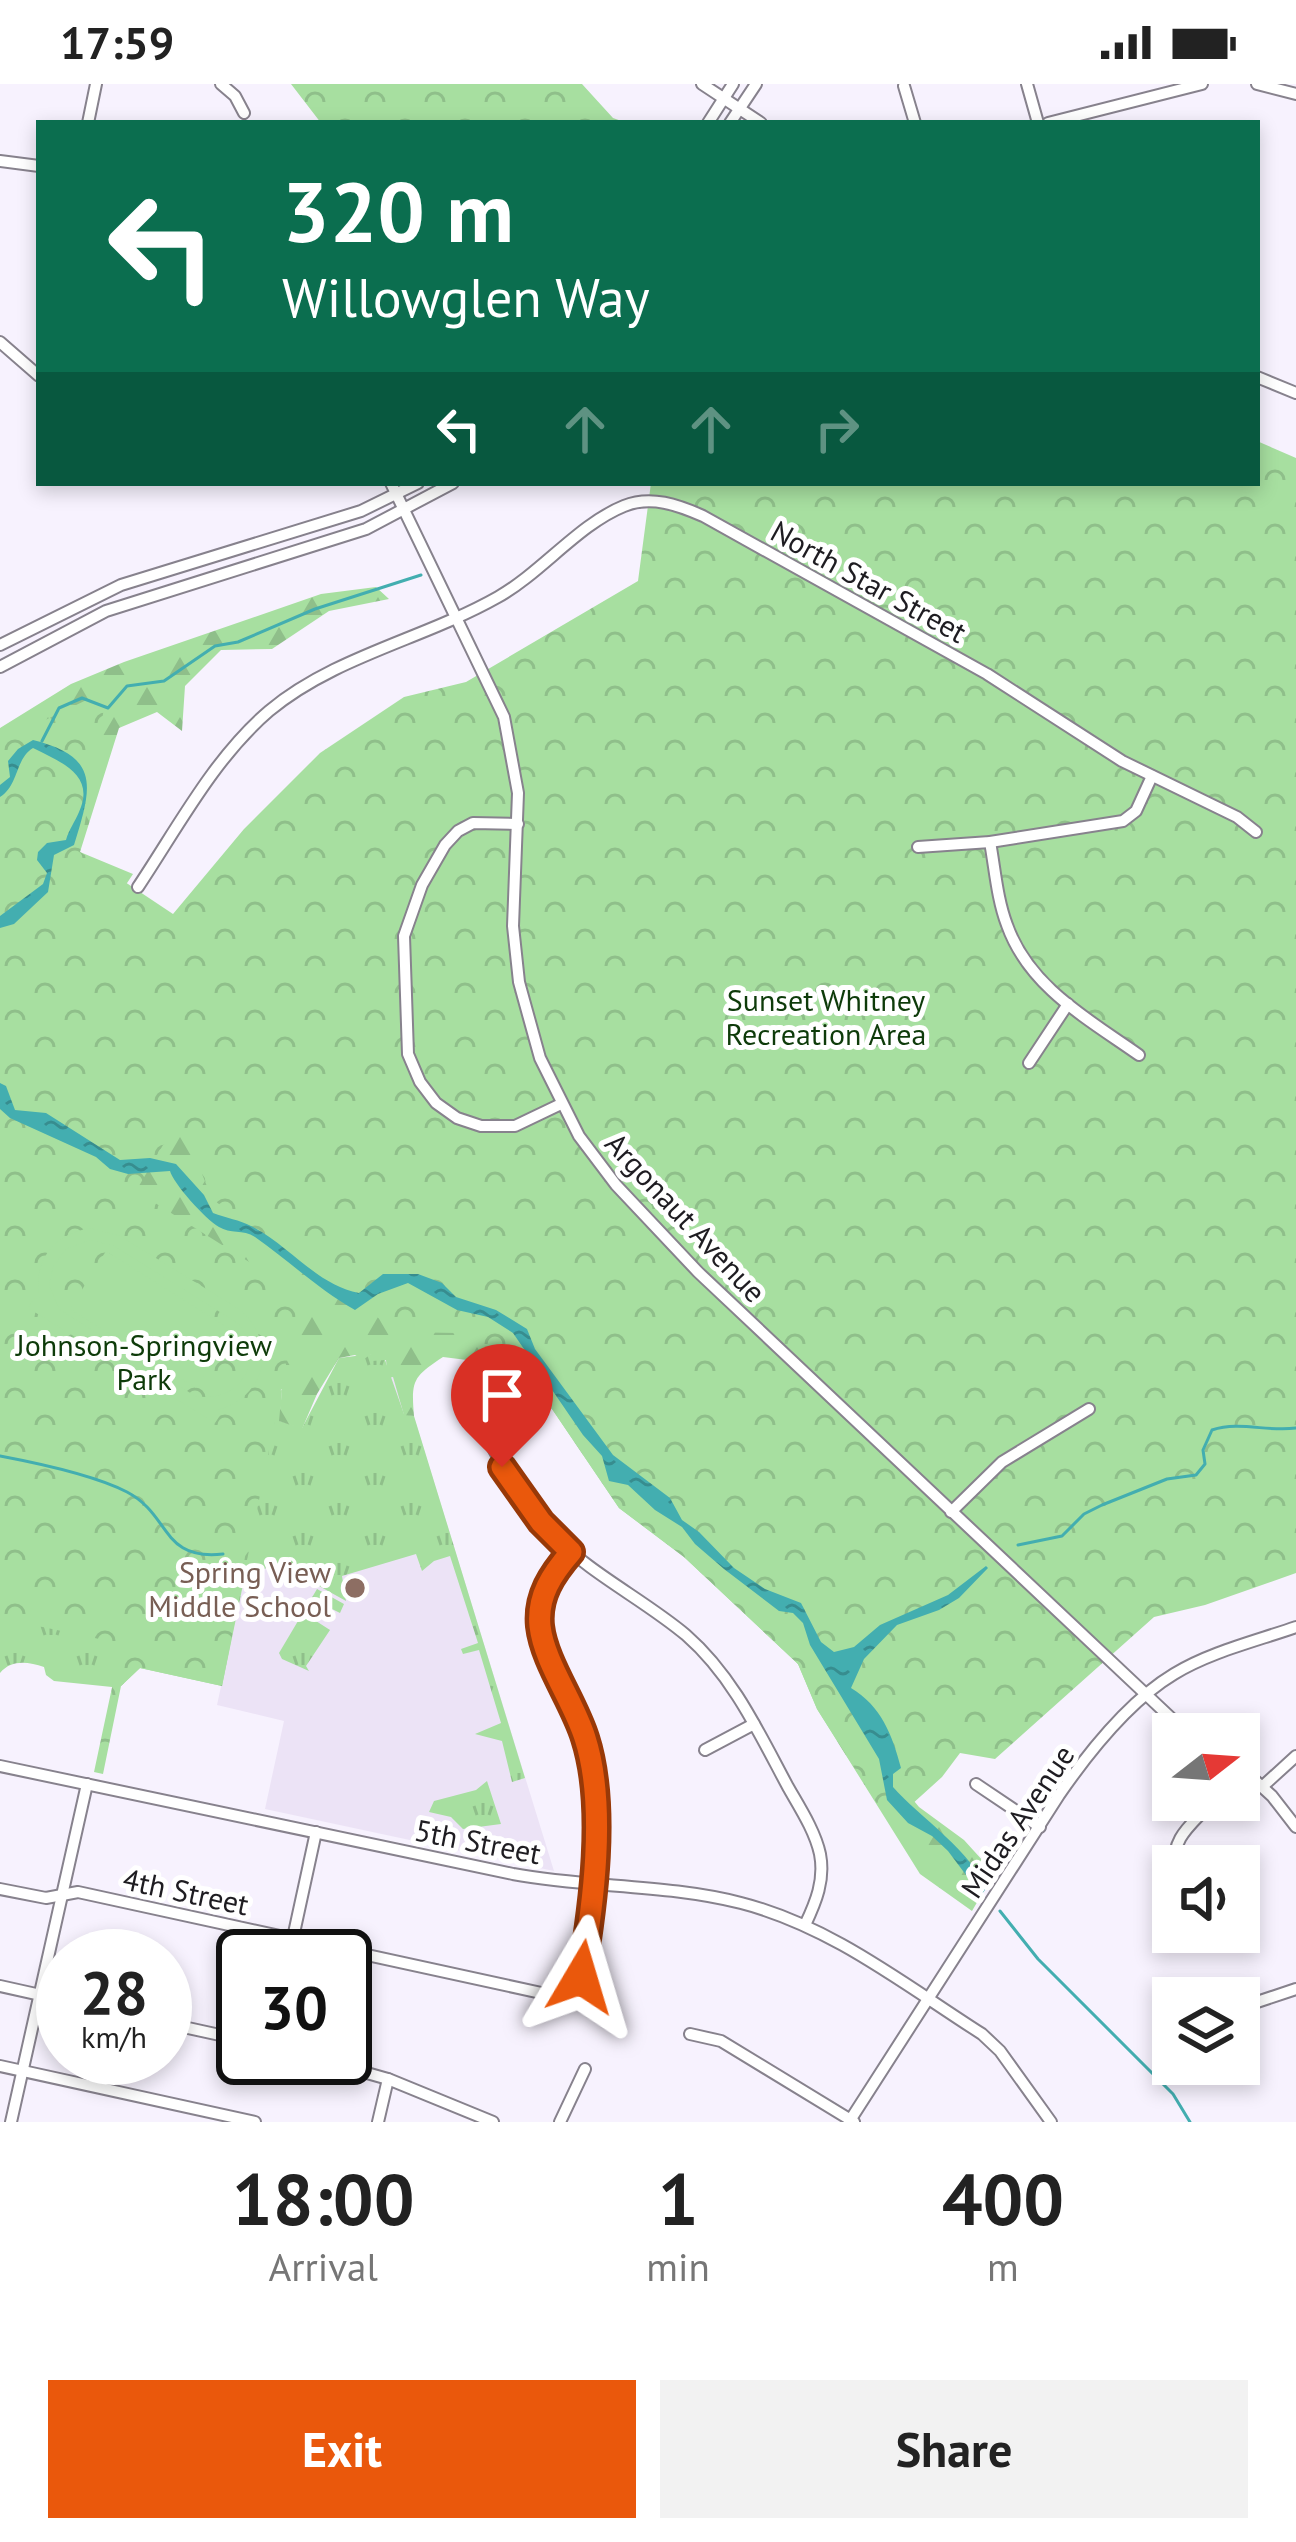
<!DOCTYPE html>
<style>
body{margin:0;font-family:"PT Sans",sans-serif;background:#f2f2f2;color:#222;height:100vh;display:flex;flex-direction:column;font-size:45px;white-space:nowrap}
*{box-sizing:border-box;margin:0}
p{font-size:39px;color:#767676}
.icon{flex:none;width:66px;height:66px;fill:none;stroke:currentColor;stroke-width:2;stroke-linecap:round;stroke-linejoin:round}
.map{position:relative;height:2038px;overflow:hidden}
.details{display:flex;flex-direction:column;background:#fff;flex:1}
.details>*{flex:none}
.top-card{position:absolute;left:36px;top:36px;width:1224px;height:366px;border-radius:0px;box-shadow:0 6px 18px #0003;background:#0b6e4f;color:#fff;overflow:hidden}
.needle{width:78px;rotate:73deg}
.controls{position:absolute;left:1152px;top:1629px;display:grid;gap:24px}
.controls a{display:grid;place-items:center;width:108px;height:108px;border-radius:0px;background:#fff;box-shadow:0 6px 18px #0003;font-size:60px}
.speed{position:absolute;left:36px;top:1845px;display:flex;gap:24px;font-size:60px;font-weight:700;text-align:center}
.speed>*{display:grid;place-content:center;width:156px;height:156px;border-radius:50%;background:#fff;box-shadow:0 6px 18px #0003;line-height:1}
.speed small{font-size:30px;font-weight:400}
.speed .limit{border:6px solid #111;border-radius:18px;background:#fff;color:#111}
.pin{position:absolute;display:grid;place-items:center;width:102px;height:102px;color:#fff;margin:-123px -51px;border-radius:50% 50% 50% 0;rotate:-45deg;box-shadow:0 0 12px #0007}
.pin .icon{rotate:45deg}
.me{position:absolute;width:132px;margin:-66px;rotate:7deg;stroke-linejoin:round;filter:drop-shadow(0 0 9px #0008)}
.turn{display:flex;align-items:center;gap:42px;height:252px;padding:0 48px;font-size:54px}
.turn .icon{width:156px;height:156px;stroke-width:2.5}
.turn b{display:block;font-size:84px;line-height:102px}
.lanes{display:flex;align-items:center;height:114px;padding:0 48px;background:#0003;justify-content:center;gap:60px;direction:ltr}
.lanes .off{opacity:.35}
.eta{display:flex;justify-content:space-evenly;align-items:center;height:204px;text-align:center}
.eta b{font-size:72px;font-weight:600;line-height:84px}
.cta{display:flex;gap:24px;margin-top:auto;padding:24px 48px}
.cta a{flex:1;height:138px;border-radius:0px;background:#ea580c;color:#fff;font-size:48px;font-weight:600;line-height:138px;text-align:center}
.cta a+a{background:#f2f2f2;color:#222}
.status{display:flex;justify-content:space-between;align-items:center;height:84px;padding:0 60px;background:#fff;direction:ltr}
.status svg{height:33px;fill:currentColor}
.map>svg:first-child{display:block}
.built{fill:#ece3f6}
.grass{fill:url(#grass-tufts)}
.forest{fill:url(#forest-firs)}
.park{fill:url(#park-crowns)}
.pitch{fill:#a7dfa0;fill-rule:evenodd}
.water{fill:url(#water-ripples)}
.lines{fill:none;stroke-linecap:round;stroke-linejoin:round}
.stream{stroke:#43aeb0;stroke-width:3}
.minor-casing{stroke:#87828d;stroke-width:14}
.minor{stroke:#fff;stroke-width:10}
.route-casing{stroke:#983908;stroke-width:30}
.route{stroke:#ea580c;stroke-width:21}
.education-dot{fill:#8d6e63;stroke:#fff;stroke-width:4.5}
.labels{text-anchor:middle;dominant-baseline:central;stroke-width:10;stroke-linejoin:round;paint-order:stroke}
.street-label{font-size:30px;fill:#1e1c21;stroke:#fff}
.park-label{font-size:30px;fill:#0e3b0a;stroke:#fff}
.education-label{font-size:30px;fill:#785e54;stroke:#fff;text-anchor:end}
</style>
<div class="status"><b>17:59</b><svg viewBox="0 0 49 12"><path d="M0 12V9h3v3zM5 12V6h3v6zM10 12V3h3v9zM15 12V0h3v12zM26 1h20v11H26zM47 4h2v5h-2z"/></svg></div>
<div class="map">
<svg width="1296" height="2038" viewBox="0 0 1296 2038">
<defs>
<pattern id="grass-tufts" width="24" height="20" patternUnits="userSpaceOnUse" patternTransform="scale(3)"><rect width="24" height="20" fill="#a7dfa0"/><path d="M3 7l-1-3M5 7V3M7 7l1-3M15 17l-1-3M17 17v-4M19 17l1-3" fill="none" stroke="#8fbf8a"/></pattern>
<pattern id="forest-firs" width="22" height="20" patternUnits="userSpaceOnUse" patternTransform="scale(3)"><rect width="22" height="20" fill="#a7dfa0"/><path d="M5 1l3.5 6h-7zM16 11l3.5 6h-7z" fill="#8fbf8a"/></pattern>
<pattern id="park-crowns" width="20" height="18" patternUnits="userSpaceOnUse" patternTransform="scale(3)"><rect width="20" height="18" fill="#a7dfa0"/><path d="M2 6a3 3 0 1 1 6 0M12 15a3 3 0 1 1 6 0" fill="none" stroke="#8fbf8a"/></pattern>
<pattern id="water-ripples" width="26" height="14" patternUnits="userSpaceOnUse" patternTransform="scale(3)"><rect width="26" height="14" fill="#43aeb0"/><path d="M2 4q2-2 4 0t4 0M15 11q2-2 4 0t4 0" fill="none" stroke="#378d8f"/></pattern>
</defs>
<rect width="100%" height="100%" fill="#f7f2fe"/>
<polygon class="built" points="393,1265 554,1787 265,1725 284,1637 217,1621 245,1491"/>
<g class="grass">
<path d="M371 1270 385 1276 404 1330 414 1332 525 1694 512 1698 502 1657 475 1650 501 1639 479 1566 463 1570 461 1565 478 1559 450 1472 434 1477 422 1487 416 1470 342 1492 346 1517 319 1502V1495L270 1483 245 1491 222 1602 140 1584 121 1602 112 1603 54 1597 46 1591 44 1583C28 1578 12 1575 0 1589V1375L282 1306 280 1337 302 1344 339 1274Z"/>
<polygon points="317,1505 344,1520 340,1529 324,1521 316,1537 330,1546 306,1582 309,1587 282,1575 279,1569"/>
<polygon points="487,1697 501,1740 463,1745 451,1733 429,1728 434,1717 476,1706"/>
</g>
<path class="forest" d="M376 503 389 515 329 527 272 565 221 566 185 602 182 647 157 628 119 644 80 768 133 790 34 940 207 1010 495 1211 919 1723 964 1756 994 1789 972 1827 920 1790 817 1625 798 1580 684 1473 619 1424 552 1325 483 1278 443 1273C413 1293 411 1296 414 1332L404 1331 393 1293 388 1294 386 1276 372 1277 371 1270 363 1276 355 1271 339 1274 317 1310 302 1345 279 1337 282 1306 0 1052V644L71 600 124 578 321 510Z"/>
<g class="park">
<polygon points="291,0 582,0 613,34 627,39 321,39"/>
<polygon points="1257,357 1296,374 1296,1489 1205,1521 1154,1533 995,1675 960,1669 942,1693 890,1740 817,1625 798,1580 684,1473 619,1424 552,1325 511,1284 457,1249 398,1248 212,1115 185,1047 163,1061 136,1107 300,1210 222,1602 140,1584 121,1602 103,1690 94,1688 117,1580 114,1564 104,1556 0,1534 0,658 107,606 80,768 173,830 244,745 320,669 404,613 466,598 638,497 651,399 1257,399"/>
</g>
<g class="pitch">
<path d="M90 1144 120 1152 239 1225C278 1257 267 1313 217 1326L221 1330 215 1339 28 1224 34 1214 40 1216C32 1178 52 1151 90 1144ZM90 1156 114 1162 239 1240C267 1276 240 1320 195 1312L59 1225 49 1201 53 1183 66 1165Z"/>
<polygon points="106,1167 233,1247 196,1304 70,1225"/>
</g>
<g class="water">
<path d="M33 656C101 673 92 703 74 761L54 771 48 808 14 840 0 844V832L43 800 47 789 37 776 38 768 47 759 66 756C69 745 75 738 79 728 96 691 61 678 33 664 15 675 19 701 0 713V701L10 693 8 677 18 665Z"/>
<path d="M0 999 6 1002 15 1026 46 1029 120 1076 150 1074 176 1080 204 1111 213 1129C226 1134 240 1136 251 1142 290 1162 317 1201 359 1209L383 1190H418L442 1199 456 1213 496 1226 527 1245 535 1265 613 1371 670 1414 682 1436 699 1448 734 1484 765 1505 801 1519 821 1558 834 1568 854 1563 880 1541 948 1511 986 1482 988 1484 959 1514 939 1526 897 1541 864 1575 851 1604C881 1622 892 1650 901 1684L893 1690V1703C918 1732 976 1770 985 1806L981 1811 948 1767 932 1752 908 1739 887 1716 879 1675 810 1561 803 1539 793 1529 779 1527 724 1485 695 1460 682 1443 655 1426 628 1401 609 1397 602 1372 583 1351 513 1249 488 1233 457 1226 408 1199 378 1210 355 1226C318 1205 289 1177 255 1153 243 1145 230 1150 219 1143 206 1136 173 1099 170 1087L128 1090 110 1085 96 1073 10 1034 0 1025Z"/>
</g>
<g class="lines">
<g class="stream">
<polyline points="42,657 59,624 82,614 108,624 127,602 164,597 215,562 238,558 315,525 421,491"/>
<path d="M0 1372C37 1379 94 1391 127 1408 171 1431 161 1477 223 1470"/>
<path d="M1018 1461 1062 1452 1084 1430 1102 1421 1167 1395 1196 1391 1205 1380 1203 1366 1212 1346C1240 1337 1267 1348 1296 1344"/>
<polyline points="1000,1827 1038,1875 1173,2010 1190,2038"/>
</g>
<defs>
<g id="minor">
<polyline points="221,0 235,12 244,29"/>
<polyline points="702,0 761,39"/>
<polyline points="1027,0 1038,39"/>
<polyline points="1257,0 1296,10"/>
<polyline points="904,2 915,39"/>
<polyline points="88,39 96,0"/>
<polyline points="708,39 733,0"/>
<polyline points="730,39 756,0"/>
<polyline points="1048,39 1202,0"/>
<polyline points="0,77 39,82"/>
<polyline points="0,258 39,292"/>
<polyline points="1257,293 1296,309"/>
<polyline points="391,399 504,633 518,709 513,842 519,898 540,974 579,1052 616,1101 698,1188 1188,1650"/>
<polyline points="0,561 121,501 361,427 418,399"/>
<polyline points="0,583 106,527 366,445 453,399"/>
<polyline points="518,740 473,739 458,747 445,761 422,801 404,852 408,970 420,998 436,1019 457,1034 481,1042 515,1042 561,1020"/>
<path d="M990 758C995 785 997 815 1007 841 1029 903 1088 935 1139 971"/>
<polyline points="918,763 990,758 1123,737 1136,727 1152,692"/>
<path d="M138 803C178 743 214 674 269 627 335 572 424 555 498 513 541 489 579 440 624 422 651 411 678 421 703 432L987 590 1122 677 1237 733 1256 748"/>
<polyline points="1029,979 1068,920"/>
<path d="M486 1351C505 1387 525 1422 553 1451 592 1491 643 1515 686 1551 733 1592 759 1649 788 1703 800 1724 815 1747 820 1770 825 1796 816 1818 805 1841"/>
<polyline points="951,1428 1002,1378 1089,1325"/>
<polyline points="705,1666 754,1640"/>
<path d="M0 1682 513 1790C588 1804 667 1800 741 1819 831 1842 905 1901 982 1950L1000 1967 1051 2038"/>
<polyline points="1239,1682 1272,1712 1296,1743"/>
<polyline points="976,1700 1040,1743"/>
<polyline points="1263,1702 1296,1672"/>
<path d="M1176 1782C1170 1752 1196 1738 1213 1716"/>
<path d="M0 1805 46 1814 78 1808 555 1912 573 1909C598 1876 598 1696 585 1654 574 1618 544 1578 540 1542 537 1512 552 1490 571 1468"/>
<polyline points="289,1872 316,1748"/>
<polyline points="0,1902 63,1916"/>
<polyline points="1239,1924 1296,1905"/>
<polyline points="165,1939 243,1956"/>
<polyline points="690,1950 721,1957 854,2038"/>
<polyline points="314,1974 388,1995 493,2038"/>
<polyline points="0,1982 255,2038"/>
<polyline points="11,2038 87,1700"/>
<polyline points="378,2038 388,1995"/>
<polyline points="560,2038 585,1985"/>
<path d="M849 2038 1059 1711C1088 1669 1129 1617 1174 1590 1210 1568 1256 1557 1296 1543"/>
</g>
</defs>
<use href="#minor" class="minor-casing"/>
<use href="#minor" class="minor"/>
</g>
<g class="lines">
<defs>
<path id="route" d="M502 1383 541 1438 571 1468C552 1490 537 1512 540 1542 544 1578 574 1618 585 1654 607 1722 593 1823 581 1893"/>
</defs>
<use href="#route" class="route-casing"/>
<use href="#route" class="route"/>
</g>
<circle class="education-dot" cx="355" cy="1504" r="12"/>
<g class="labels">
<g class="street-label">
<text transform="translate(869 497) rotate(29)">North Star Street</text>
<text transform="translate(686 1133) rotate(47)">Argonaut Avenue</text>
<text transform="translate(1017 1737) rotate(-56)">Midas Avenue</text>
<text transform="translate(478 1757) rotate(11)">5th Street</text>
<text transform="translate(186 1807) rotate(12)">4th Street</text>
</g>
<g class="park-label">
<text x="826" y="915">Sunset Whitney<tspan x="826" dy="34">Recreation Area</tspan></text>
<text x="144" y="1260">Johnson-Springview<tspan x="144" dy="34">Park</tspan></text>
</g>
<g class="education-label">
<text x="331" y="1487">Spring View<tspan x="331" dy="34">Middle School</tspan></text>
</g>
</g>
</svg>
<div class="controls">
<a><svg class="needle" viewBox="-14 -14 28 28"><path d="M0-13l5 13h-10z" fill="#e53935"/><path d="M0 13l5-13h-10z" fill="#767676"/></svg></a>
<a><svg class="icon" aria-label="sound" viewBox="0 0 24 24"><path d="M4 9h4l5-4v14l-5-4H4zM17 9q2 3 0 6"/></svg></a>
<a><svg class="icon" aria-label="layers" viewBox="0 0 24 24"><path d="M12 4l9 5-9 5-9-5zM3 14l9 5 9-5"/></svg></a>
</div>
<div class="speed"><div>28<small>km/h</small></div><div class="limit">30</div></div>
<div class="pin" style="left:502px;top:1383px;background:#d93025"><svg class="icon" aria-label="arrive" viewBox="0 0 24 24"><path d="M6 21V4h12l-3 4 3 4H6"/></svg></div>
<svg class="me" style="left:581px;top:1893px" viewBox="-20 -20 40 40"><path d="M0-17L14 15 0 8-14 15z" fill="#ea580c" stroke="#fff" stroke-width="4"/></svg>
<div class="top-card">
<div class="turn"><svg class="icon" aria-label="left" viewBox="0 0 24 24"><path d="M17 20v-9H6M10 6l-5 5 5 5"/></svg><div><b>320 m</b>Willowglen Way</div></div>
<div class="lanes"><svg class="icon" aria-label="left" viewBox="0 0 24 24"><path d="M17 20v-9H6M10 6l-5 5 5 5"/></svg><svg class="icon off" aria-label="ahead" viewBox="0 0 24 24"><path d="M12 20V5M6 11l6-6 6 6"/></svg><svg class="icon off" aria-label="ahead" viewBox="0 0 24 24"><path d="M12 20V5M6 11l6-6 6 6"/></svg><svg class="icon off" aria-label="right" viewBox="0 0 24 24"><path d="M7 20v-9h11M14 6l5 5-5 5"/></svg></div>
</div>
</div>
<section class="details">
<div class="eta">
<div><b>18:00</b><p>Arrival</p></div>
<div><b>1</b><p>min</p></div>
<div><b>400</b><p>m</p></div>
</div>
<div class="cta"><a>Exit</a><a>Share</a></div>
</section>
